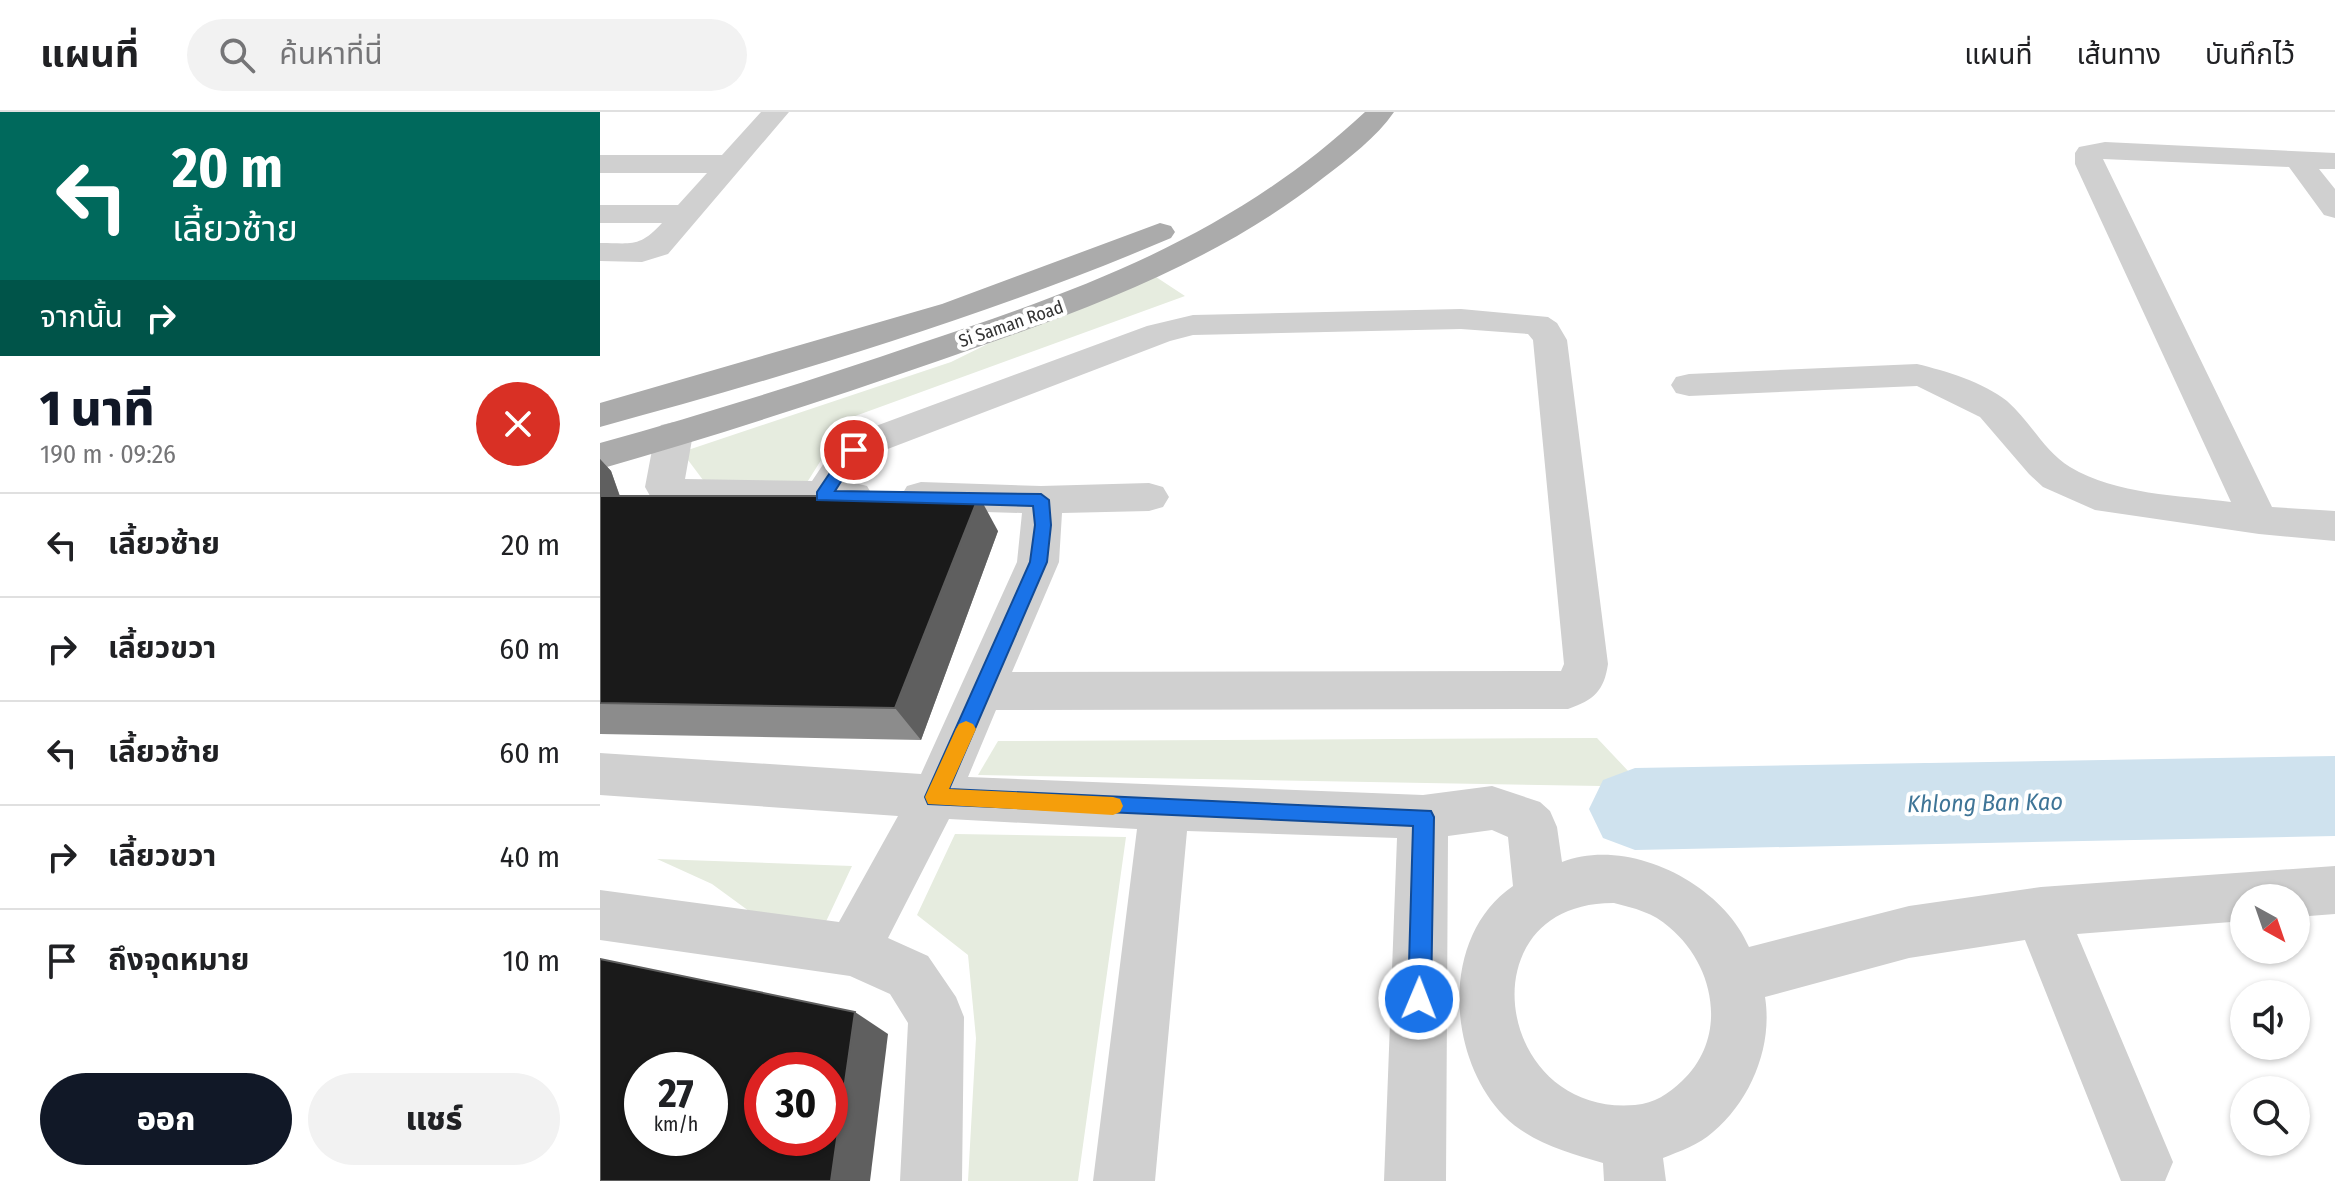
<!DOCTYPE html>
<html lang="th">
<meta charset="utf-8">
<style>
body{margin:0;font-family:"Fira Sans Condensed","Noto Sans Thai",sans-serif;background:#f2f2f2;color:#202124;height:100vh;display:flex;flex-direction:column;font-size:30px;white-space:nowrap}
*{box-sizing:border-box;margin:0}
p{font-size:26px;color:#757577}
.icon{flex:none;width:44px;height:44px;fill:none;stroke:currentColor;stroke-width:2;stroke-linecap:round;stroke-linejoin:round}
.map{position:relative;flex:1;overflow:hidden}
.details{display:flex;flex-direction:column;background:#fff;width:600px}
.details>*{flex:none}
.hud{background:#00695c;color:#fff;overflow:hidden}
.needle{width:52px;rotate:140deg}
.fabs{position:absolute;left:1630px;top:772px;display:grid;gap:16px}
.fabs a{display:grid;place-items:center;width:80px;height:80px;border-radius:50%;background:#fff;box-shadow:0 2px 6px #0004;font-size:40px}
.speed{position:absolute;left:24px;top:940px;display:flex;gap:16px;font-size:40px;font-weight:700;text-align:center}
.speed>*{display:grid;place-content:center;width:104px;height:104px;border-radius:50%;background:#fff;box-shadow:0 2px 6px #0004;line-height:1}
.speed small{font-size:20px;font-weight:400}
.speed .limit{border:12px solid #d22;background:#fff;color:#111}
.pin{position:absolute;display:grid;place-items:center;width:68px;height:68px;color:#fff;margin:-34px;border:4px solid #fff;border-radius:50%;box-shadow:0 2px 8px #0007}
.me{position:absolute;width:88px;margin:-44px;rotate:1deg;stroke-linejoin:round;filter:drop-shadow(0 0 6px #0008)}
.turn{display:flex;align-items:center;gap:28px;height:168px;padding:0 40px;font-size:36px}
.turn .icon{width:104px;height:104px;stroke-width:2.5}
.turn b{display:block;font-size:56px;line-height:68px}
.then{display:flex;align-items:center;height:76px;padding:0 40px;background:#0003;gap:16px;font-size:30px}
.round{display:grid;place-items:center;flex:none;width:84px;height:84px;border-radius:42px;background:#f2f2f2}
.overview{display:flex;align-items:center;justify-content:space-between;height:136px;padding:0 40px}
h1{font-size:48px;font-weight:800;line-height:60px;color:#111827}
.primary-button{display:flex;gap:16px;margin-top:auto;padding:16px 40px}
.primary-button a{flex:1;height:92px;border-radius:48px;background:#111827;color:#fff;font-size:32px;font-weight:800;line-height:92px;text-align:center}
.primary-button a+a{background:#f2f2f2;color:#202124}
ul{padding:0;list-style:none}
li{display:flex;align-items:center;gap:24px;height:104px;padding:0 40px;border-top:2px solid #e0e0e0}
li div{flex:1}
li b{display:block;font-size:30px}
li em{font-style:normal}
header{display:flex;align-items:center;gap:48px;box-sizing:border-box;height:112px;padding:0 40px;background:#fff;border-bottom:2px solid #e0e0e0}
header strong{font-size:38px}
nav{display:flex;gap:44px;margin-inline-start:auto;font-size:28px}
.search{width:560px;height:72px;background:#f2f2f2;display:flex;align-items:center;gap:20px;box-sizing:border-box;padding:0 28px;border-radius:44px;color:#757577;font-size:30px}
main{display:flex;flex:1;min-height:0}
.map>svg:first-child{display:block}
.green{fill:#e6ecdf}
.lines{fill:none;stroke-linecap:round;stroke-linejoin:round}
.river{fill:#cfe2ee;fill-rule:evenodd}
.minor{fill:#d0d0d0;fill-rule:evenodd}
.major{fill:#ababab;fill-rule:evenodd}
.wall{fill:#8c8c8c}
.shaded-wall{fill:#5f5f5f}
.building{fill:#1a1a1a;stroke:#5f5f5f;stroke-width:2;fill-rule:evenodd}
.route{fill:#1a73e8;stroke:#114b97;stroke-width:2}
.slow{fill:#f59e0b}
.labels{text-anchor:middle;dominant-baseline:central;stroke-width:8;stroke-linejoin:round;paint-order:stroke}
.far-street-label{font-size:18px;fill:#333;stroke:#fff}
.water-label{font-size:24px;font-style:italic;fill:#3f7597;stroke:#fff}
</style>
<header>
<strong>แผนที่</strong>
<div class="search"><svg class="icon" aria-label="search" viewBox="0 0 24 24"><circle cx="10" cy="10" r="6"/><path d="M15 15l6 6"/></svg>ค้นหาที่นี่</div>
<nav><a>แผนที่</a><a>เส้นทาง</a><a>บันทึกไว้</a></nav>
</header>
<main>
<section class="details">
<div class="hud">
<div class="turn"><svg class="icon" aria-label="left" viewBox="0 0 24 24"><path d="M17 20v-9H6M10 6l-5 5 5 5"/></svg><div><b>20 m</b>เลี้ยวซ้าย</div></div>
<div class="then">จากนั้น<svg class="icon" aria-label="right" viewBox="0 0 24 24"><path d="M7 20v-9h11M14 6l5 5-5 5"/></svg></div>
</div>
<div class="overview"><div><h1>1 นาที</h1><p>190 m · 09:26</p></div><a class="round" style="background:#d93025;color:#fff"><svg class="icon" aria-label="close" viewBox="0 0 24 24"><path d="M6 6l12 12M18 6L6 18"/></svg></a></div>
<ul>
<li><svg class="icon" aria-label="left" viewBox="0 0 24 24"><path d="M17 20v-9H6M10 6l-5 5 5 5"/></svg><div><b>เลี้ยวซ้าย</b></div><em>20 m</em></li>
<li><svg class="icon" aria-label="right" viewBox="0 0 24 24"><path d="M7 20v-9h11M14 6l5 5-5 5"/></svg><div><b>เลี้ยวขวา</b></div><em>60 m</em></li>
<li><svg class="icon" aria-label="left" viewBox="0 0 24 24"><path d="M17 20v-9H6M10 6l-5 5 5 5"/></svg><div><b>เลี้ยวซ้าย</b></div><em>60 m</em></li>
<li><svg class="icon" aria-label="right" viewBox="0 0 24 24"><path d="M7 20v-9h11M14 6l5 5-5 5"/></svg><div><b>เลี้ยวขวา</b></div><em>40 m</em></li>
<li><svg class="icon" aria-label="arrive" viewBox="0 0 24 24"><path d="M6 21V4h12l-3 4 3 4H6"/></svg><div><b>ถึงจุดหมาย</b></div><em>10 m</em></li>
</ul>
<div class="primary-button"><a>ออก</a><a>แชร์</a></div>
</section>
<div class="map">
<svg width="1735" height="1069" viewBox="0 0 1735 1069">
<rect width="100%" height="100%" fill="#fff"/>
<g class="green">
<polygon points="556,165 585,184 247,307 206,372 106,372 82,340 351,250 412,220"/>
<polygon points="997,626 1031,662 1001,674 378,663 398,629"/>
<polygon points="355,722 526,725 478,1069 368,1069 376,926 368,843 317,803"/>
<polygon points="57,747 252,754 223,816 175,818 112,772"/>
</g>
<g class="lines">
<polygon class="river" points="1735,644 1735,724 1035,738 1003,726 989,697 1003,668 1035,656"/>
<g class="minor">
<path d="M161 0H189L68 142 42 150 0 149V131C32 131 39 136 62 111H0V93H78L107 61H0V43H122Z"/>
<path d="M1505 30 1735 41V57H1719L1735 77V106L1724 103 1689 55 1503 47 1672 395 1735 399V429L1659 422 1495 398 1443 375 1429 362 1380 305 1317 274 1089 284 1076 281 1071 273 1076 265 1089 262 1317 252C1346 259 1383 270 1407 289 1430 309 1444 339 1470 355 1517 383 1578 383 1631 390L1475 52V41L1479 35Z"/>
<path d="M861 197 948 205 957 211 967 228 1008 552C1004 579 994 588 968 597L396 598 368 665 823 683 892 674 940 690 950 699 957 715 962 750C1028 724 1122 771 1149 835L1309 794 1441 775 1735 754V802L1696 805V786H1644V809L1477 822 1573 1050 1565 1069H1521L1425 828 1309 846 1165 885C1173 934 1151 988 1113 1020 1099 1033 1080 1039 1063 1046L1066 1069H1004L1003 1051C968 1041 931 1031 904 1004 846 944 840 824 913 774L908 725 892 718 848 724 846 1069H784L797 726 587 719 555 1069H493L537 717 349 707 288 826 328 844 356 885 364 905 362 1069H300L308 911 290 882 250 864 0 828V778L239 810 298 704 0 683V641L321 662 417 450 422 401 321 398 307 394 301 384 307 374 321 370 441 374 549 371 563 375 569 385 563 395 549 399 462 401 459 450 412 560 961 559 964 552 933 228 928 222 861 217 593 223 570 229 272 343 262 351 251 370 267 374 273 384 267 394 253 398 68 395 54 391 45 375 55 322 61 313 74 310 87 313 93 322 85 367 212 369 236 333 246 325 547 214 593 203ZM1014 791C1034 796 1054 801 1069 815 1115 853 1129 925 1082 969 1068 982 1055 991 1035 993 894 1005 864 790 1014 791Z"/>
</g>
<g class="major">
<path d="M765 0H794C777 25 748 47 723 66 611 154 475 202 341 248 229 287 115 324 0 357V331C107 301 213 268 318 232 487 176 633 123 765 0Z"/>
<path d="M560 111 571 114 575 120 571 126C386 205 193 262 0 315V291L342 192Z"/>
</g>
</g>
<polygon class="wall" points="0,347 11,359 20,384 398,419 321,628 0,622"/>
<g class="shaded-wall">
<polygon points="0,347 11,359 32,420 0,386"/>
<polygon points="379,384 398,419 321,628 295,596"/>
<polygon points="255,900 288,922 270,1069 231,1069"/>
</g>
<g class="building">
<polygon points="0,384 379,384 295,596 0,591"/>
<path d="M0 847 255 900 231 1069H0ZM42 958H110V1026H42ZM162 958H230V1026H162Z"/>
</g>
<polygon class="route" points="254,332 261,338 235,379 441,382 449,388 451,413 447,450 349,677 831,699 834,705 831,887 828,895 819,899 811,895 808,887 813,714 328,692 325,685 430,450 435,413 433,394 217,388 217,380 248,334"/>
<polygon class="slow" points="366,609 373,612 376,617 349,677 513,685 520,687 523,694 520,700 513,703 328,692 325,685 356,617 359,612"/>
<g class="labels">
<g class="far-street-label">
<text transform="translate(411 212) rotate(-19)">Si Saman Road</text>
</g>
<g class="water-label">
<text transform="translate(1385 691) rotate(-1)">Khlong Ban Kao</text>
</g>
</g>
</svg>
<div class="fabs">
<a><svg class="needle" viewBox="-14 -14 28 28"><path d="M0-13l5 13h-10z" fill="#e53935"/><path d="M0 13l5-13h-10z" fill="#757577"/></svg></a>
<a><svg class="icon" aria-label="sound" viewBox="0 0 24 24"><path d="M4 9h4l5-4v14l-5-4H4zM17 9q2 3 0 6"/></svg></a>
<a><svg class="icon" aria-label="search" viewBox="0 0 24 24"><circle cx="10" cy="10" r="6"/><path d="M15 15l6 6"/></svg></a>
</div>
<div class="speed"><div>27<small>km/h</small></div><div class="limit">30</div></div>
<div class="pin" style="left:254px;top:338px;background:#d93025"><svg class="icon" aria-label="arrive" viewBox="0 0 24 24"><path d="M6 21V4h12l-3 4 3 4H6"/></svg></div>
<svg class="me" style="left:819px;top:887px" viewBox="-20 -20 40 40"><circle r="17" fill="#1a73e8" stroke="#fff" stroke-width="3"/><path d="M0-11L8 9 0 5-8 9z" fill="#fff"/></svg>
</div>
</main>
